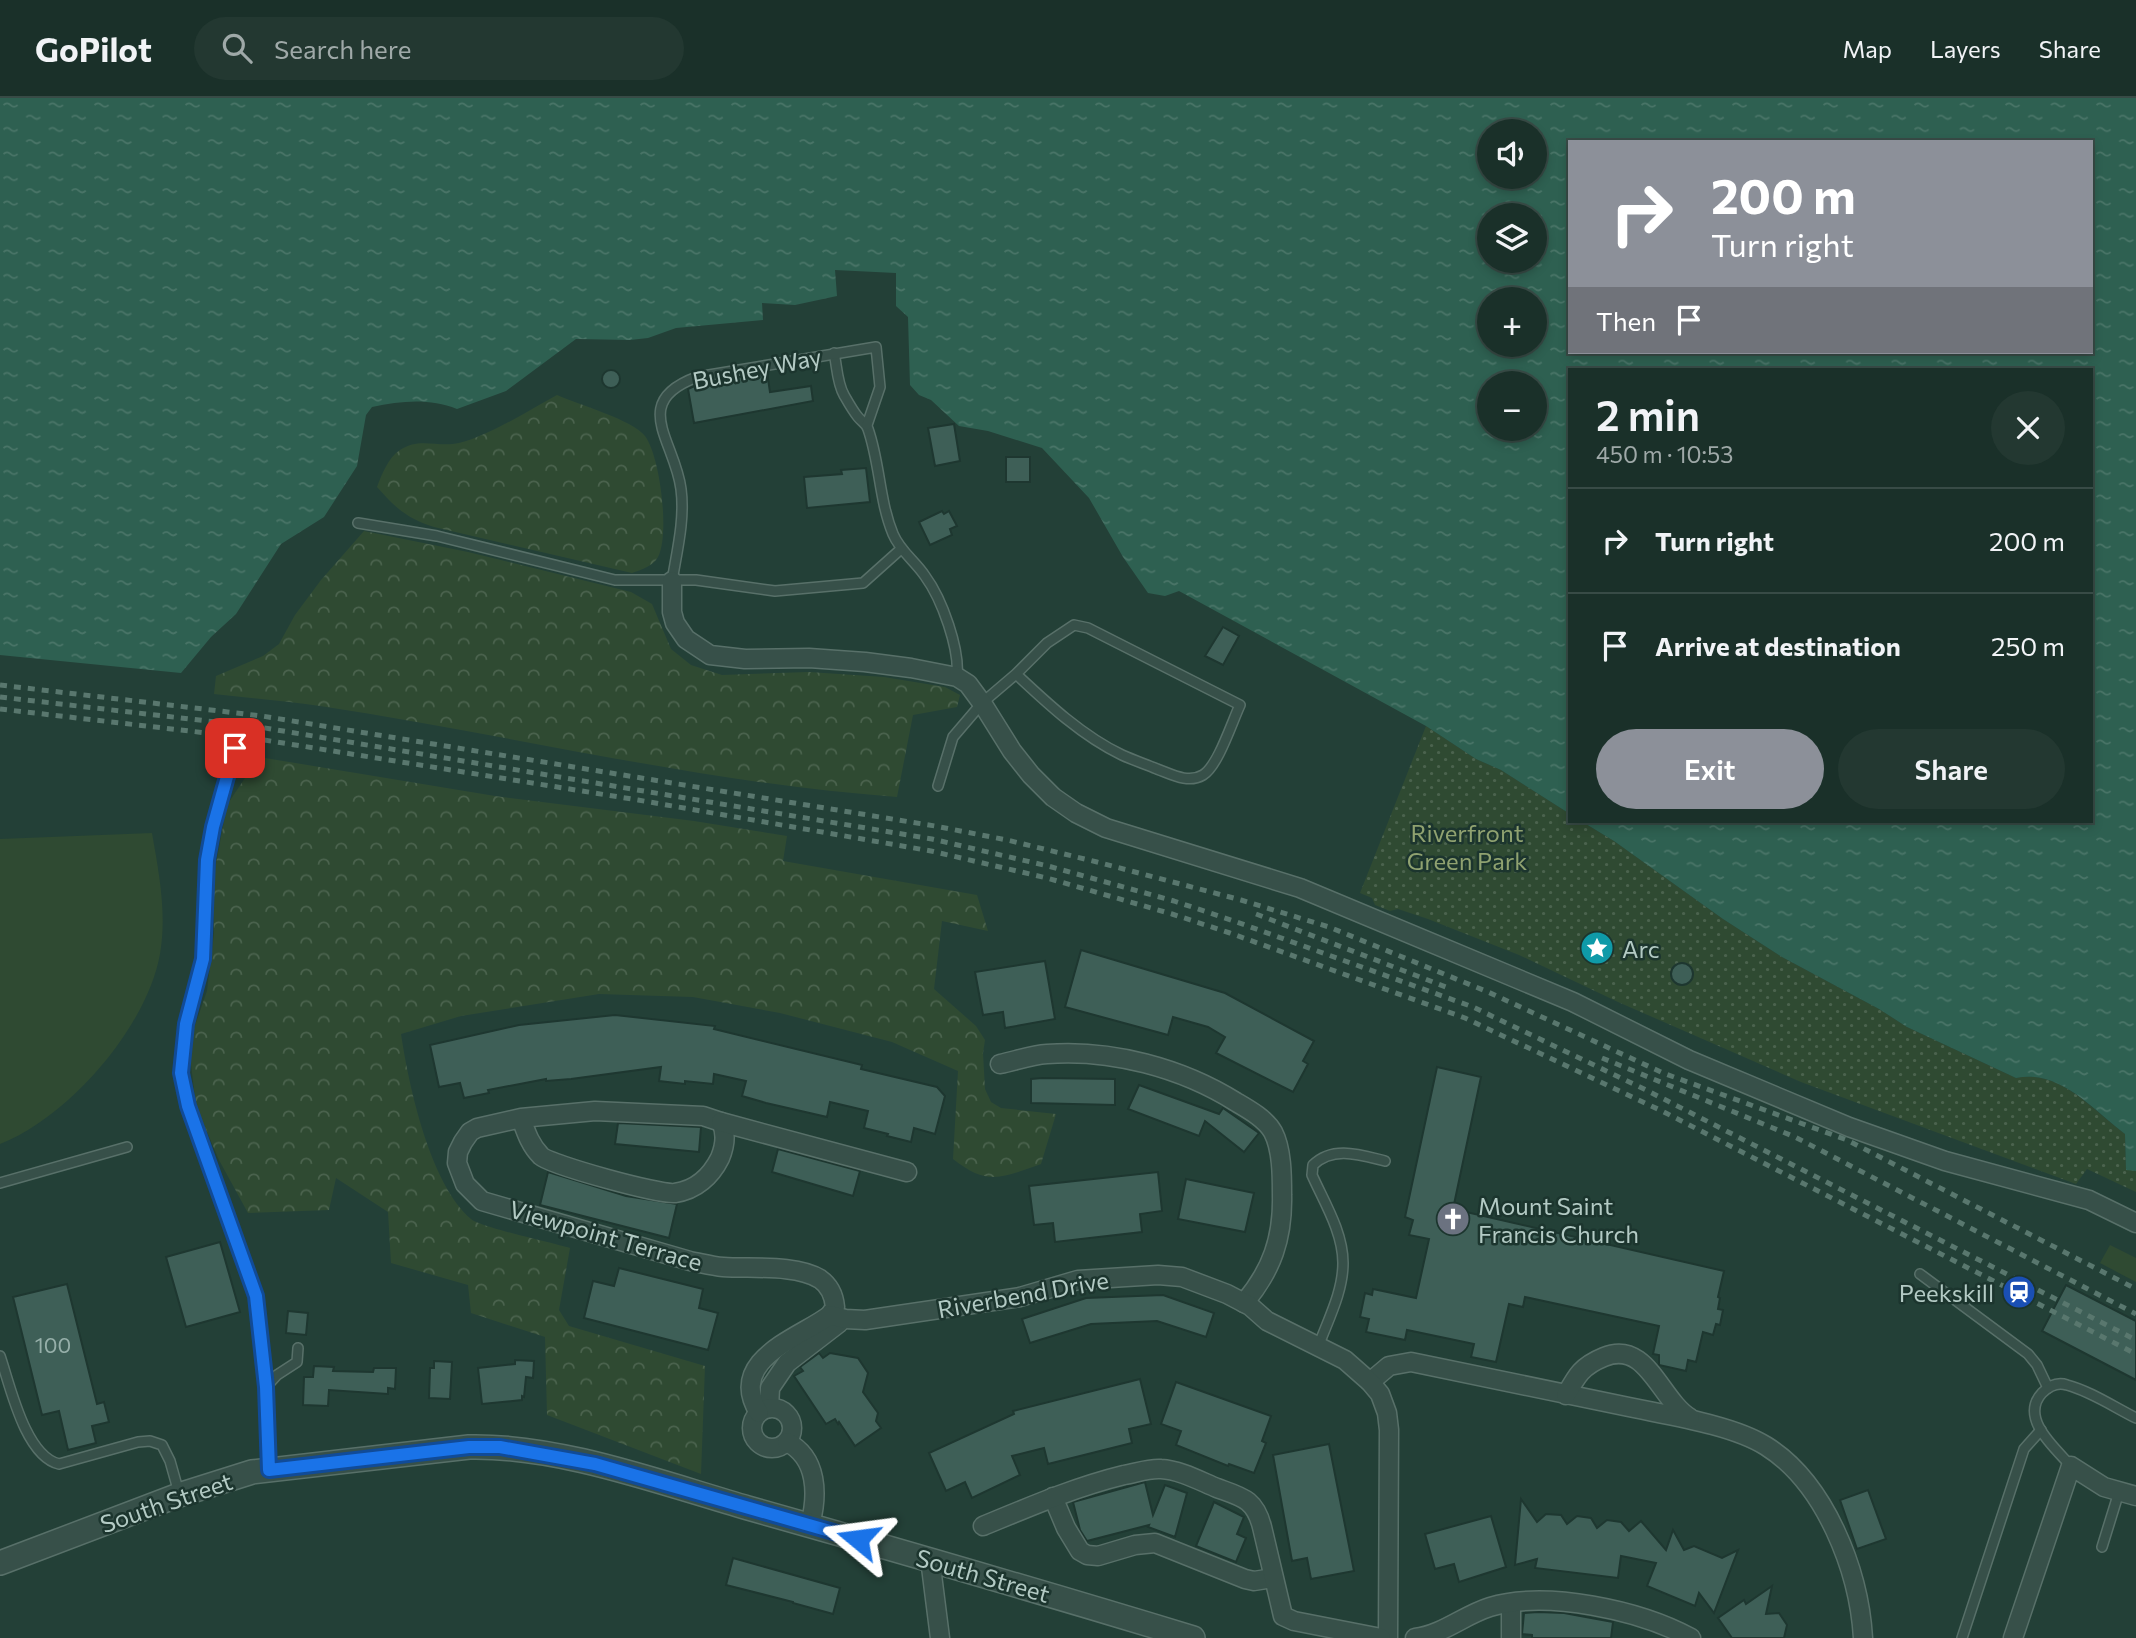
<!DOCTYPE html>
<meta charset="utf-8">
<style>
body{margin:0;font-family:Commissioner,sans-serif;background:#233831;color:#f1f3f6;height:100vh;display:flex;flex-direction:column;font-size:26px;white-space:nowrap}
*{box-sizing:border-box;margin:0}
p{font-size:23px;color:#9fa9a8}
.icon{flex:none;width:38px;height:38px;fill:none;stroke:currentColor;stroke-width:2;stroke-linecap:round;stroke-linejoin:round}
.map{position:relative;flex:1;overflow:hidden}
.sheet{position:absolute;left:1568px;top:270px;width:525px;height:455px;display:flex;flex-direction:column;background:#1a3029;border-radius:0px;box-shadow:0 4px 10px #0003,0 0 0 2px #384b46}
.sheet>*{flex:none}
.hud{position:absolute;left:1568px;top:42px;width:525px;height:214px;border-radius:0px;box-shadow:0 4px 10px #0003,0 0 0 2px #384b46;background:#8c9099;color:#fff;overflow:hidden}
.fabs{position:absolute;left:1477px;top:21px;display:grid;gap:14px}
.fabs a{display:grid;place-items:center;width:70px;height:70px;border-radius:50%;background:#1a3029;box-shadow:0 4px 10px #0003,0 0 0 2px #384b46;font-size:35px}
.pin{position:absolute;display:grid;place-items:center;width:60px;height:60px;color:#fff;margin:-30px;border-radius:14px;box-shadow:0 4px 10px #0006}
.me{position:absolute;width:77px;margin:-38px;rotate:286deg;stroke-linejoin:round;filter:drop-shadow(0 0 5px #0008)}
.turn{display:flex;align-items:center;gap:24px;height:147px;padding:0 28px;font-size:32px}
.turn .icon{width:91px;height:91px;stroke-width:2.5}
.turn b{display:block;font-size:49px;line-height:60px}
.then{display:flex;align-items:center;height:66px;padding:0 28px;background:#0003;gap:14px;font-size:26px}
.round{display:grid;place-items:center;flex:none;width:74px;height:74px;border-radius:37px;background:#233831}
.overview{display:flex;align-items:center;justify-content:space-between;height:119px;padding:0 28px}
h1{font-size:42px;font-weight:600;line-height:52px}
.primary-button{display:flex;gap:14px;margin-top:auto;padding:14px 28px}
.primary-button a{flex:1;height:80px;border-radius:42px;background:#8c9099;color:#fff;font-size:28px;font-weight:600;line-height:80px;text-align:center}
.primary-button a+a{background:#233831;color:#f1f3f6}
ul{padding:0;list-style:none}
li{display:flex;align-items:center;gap:21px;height:105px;padding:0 28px;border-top:2px solid #384b46}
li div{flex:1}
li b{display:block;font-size:26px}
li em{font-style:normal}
header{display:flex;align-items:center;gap:42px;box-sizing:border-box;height:98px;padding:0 35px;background:#1a3029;border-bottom:2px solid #384b46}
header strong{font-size:33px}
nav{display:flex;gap:38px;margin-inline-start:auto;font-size:24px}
.search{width:490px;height:63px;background:#233831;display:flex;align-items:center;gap:18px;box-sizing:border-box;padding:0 24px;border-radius:38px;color:#9fa9a8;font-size:26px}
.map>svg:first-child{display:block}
.grass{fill:#2f4a32}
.forest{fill:url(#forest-crowns)}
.park{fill:url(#park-dots)}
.water{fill:url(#water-ripples);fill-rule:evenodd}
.building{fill:#3e5f57;stroke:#1e3730;stroke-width:2}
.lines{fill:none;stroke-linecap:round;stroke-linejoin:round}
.service-casing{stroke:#587069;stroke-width:12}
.minor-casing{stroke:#587069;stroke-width:21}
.tertiary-casing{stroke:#587069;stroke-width:26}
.service{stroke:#375049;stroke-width:9}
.minor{stroke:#375049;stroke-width:18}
.tertiary{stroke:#375049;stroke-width:23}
.rail{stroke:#59776e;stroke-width:5;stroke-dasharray:7 7;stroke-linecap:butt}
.route-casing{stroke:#114b97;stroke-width:18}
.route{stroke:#1a73e8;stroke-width:12}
.labels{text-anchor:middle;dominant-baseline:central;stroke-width:5;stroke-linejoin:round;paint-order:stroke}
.number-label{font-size:21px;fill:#96afa9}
.street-label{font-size:24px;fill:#b3cac4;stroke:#1c352e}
.park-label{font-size:24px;fill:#90a270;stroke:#1c352e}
.poi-label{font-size:24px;fill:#b3cac4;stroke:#1c352e;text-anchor:start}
</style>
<header>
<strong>GoPilot</strong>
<div class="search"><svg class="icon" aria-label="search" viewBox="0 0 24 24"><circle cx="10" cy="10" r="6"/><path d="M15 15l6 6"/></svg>Search here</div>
<nav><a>Map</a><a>Layers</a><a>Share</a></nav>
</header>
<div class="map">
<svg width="2136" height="1540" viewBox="0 0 2136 1540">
<defs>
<pattern id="forest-crowns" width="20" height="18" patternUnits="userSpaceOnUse" patternTransform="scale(1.75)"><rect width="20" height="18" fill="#2f4a32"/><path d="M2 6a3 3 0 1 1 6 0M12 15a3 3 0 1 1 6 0" fill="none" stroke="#4b634e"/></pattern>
<pattern id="park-dots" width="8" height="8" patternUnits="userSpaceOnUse" patternTransform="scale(1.75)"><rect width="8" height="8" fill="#2f4a32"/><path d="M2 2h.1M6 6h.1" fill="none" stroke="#4b634e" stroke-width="1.8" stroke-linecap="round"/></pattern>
<pattern id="water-ripples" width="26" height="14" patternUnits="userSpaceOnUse" patternTransform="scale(1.75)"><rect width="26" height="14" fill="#2e6051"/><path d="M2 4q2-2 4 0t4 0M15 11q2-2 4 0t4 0" fill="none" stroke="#4a7568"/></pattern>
</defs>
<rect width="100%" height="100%" fill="#234037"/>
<g class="grass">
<path d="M152 735C159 775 167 815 160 856 147 929 69 1019 0 1046V741Z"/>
<polygon points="2110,1147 2136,1160 2136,1184 2100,1165"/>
</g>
<g class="forest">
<path d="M557 297C577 306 633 322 645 338 660 358 670 436 658 459 653 468 641 472 632 475L434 429C406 420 396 410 377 389 382 376 388 360 400 352 418 340 434 348 453 346 481 343 531 311 557 297Z"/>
<path d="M364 433 468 454 631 494 652 506 671 551 691 567 722 577 809 574 884 579 945 589 960 597 957 609 913 617 897 699C703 685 512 637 320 608 285 603 249 600 214 596L216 578 263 558 279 546 295 517 321 482Z"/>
<path d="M259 659 495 698 694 723 787 738 783 763 977 797 988 833 942 823 934 891 976 928 985 942 983 955 985 991 991 1004 1001 1010 1056 1016 1041 1066C1003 1079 988 1089 953 1061L958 973 892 944 780 915 693 899 599 896 461 918 401 936C409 989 430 1086 471 1121 480 1129 553 1145 570 1150L559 1212 569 1228 705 1268 701 1376 547 1317 545 1239 471 1215 468 1187 391 1165 388 1114 336 1080 329 1112 248 1115 219 1062 196 1008 191 966V939L207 893 214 836 213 782 227 707Z"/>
</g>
<path class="park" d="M1426 628 1476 661 1501 672 1570 716V723H1581L1614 743 1723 821 1782 859 1879 911 1907 929 2016 980C2060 971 2092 1012 2125 1036L2126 1071 2136 1073V1094L2087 1071 2076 1086 1801 984 1618 904 1519 857 1428 821 1398 811 1390 813 1375 807 1372 800 1360 795Z"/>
<path class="water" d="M0 0H2136V1073L2126 1072 2125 1036C2093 1012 2060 971 2016 980L1907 929 1879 911 1782 859 1723 821 1614 743 1581 723H2091V271H1570V716L1501 672 1476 661 1426 628 1179 493 1165 498 1148 495 1123 459 1089 400 1042 350 988 333 959 328 931 302 919 297 910 287 908 219 896 208V175L835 172 837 198 795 207 762 205 763 222 676 230 648 240 630 242 576 241 506 293 457 311C429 300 401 303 372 309L366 317 357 368 324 419 281 446 236 516 211 539 181 575 0 557ZM1489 33H1535V79H1489ZM1570 44H2091V254H1570ZM1489 117H1535V163H1489ZM1489 201H1535V247H1489ZM1489 285H1535V331H1489Z"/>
<g class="building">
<circle cx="611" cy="281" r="9"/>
<polygon points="767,274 770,294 811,288 813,303 694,325 688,291 699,286"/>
<polygon points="954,326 960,363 935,368 928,330"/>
<rect x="1006" y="359" width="24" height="25"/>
<polygon points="866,370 870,404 807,410 804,379 842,376 841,372"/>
<polygon points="942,413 944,416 949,413 957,428 950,431 952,437 930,447 919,424"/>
<polygon points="1223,529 1239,538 1223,567 1205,558"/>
<polygon points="1081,852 1225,895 1314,943 1303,963 1308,966 1293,994 1216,955 1225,939 1208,929 1173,919 1168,937 1065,909"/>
<polygon points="1045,863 1055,921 1005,930 1003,914 983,917 975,874"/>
<circle cx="1682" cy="876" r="11"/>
<polygon points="615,917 715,928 714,931 862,967 861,971 937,989 945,998 935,1036 914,1030 911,1044 887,1038 888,1036 864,1030 868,1013 830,1004 827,1019 766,1005 742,998 746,983 714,976 713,986 685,983 685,986 659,983 661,969 571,981 546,983 546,981 488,992 489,995 464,1000 460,985 439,989 430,947 519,927"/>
<polygon points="1437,969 1481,979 1453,1111 1724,1173 1718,1199 1720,1200 1718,1211 1723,1212 1720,1227 1716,1226 1713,1237 1703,1234 1696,1264 1688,1262 1686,1273 1659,1267 1659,1257 1653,1256 1659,1228 1525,1199 1523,1209 1509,1206 1496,1264 1471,1259 1474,1246 1407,1232 1405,1242 1366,1234 1369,1221 1360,1219 1365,1195 1372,1197 1373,1191 1416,1200 1429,1141 1409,1137 1413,1122 1405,1119"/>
<polygon points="1042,980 1115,981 1115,1007 1031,1005 1031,981"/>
<polygon points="1139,987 1219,1016 1223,1010 1259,1035 1244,1054 1205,1023 1199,1038 1128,1011"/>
<polygon points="618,1025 701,1029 699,1054 615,1046"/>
<polygon points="778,1051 860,1073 853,1098 772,1074"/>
<polygon points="548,1074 626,1098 677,1106 669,1140 540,1107"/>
<polygon points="1158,1074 1162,1113 1140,1116 1142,1134 1055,1144 1053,1125 1034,1127 1029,1088"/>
<polygon points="1186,1081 1254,1095 1245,1134 1178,1121"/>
<polygon points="220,1144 240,1214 186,1229 166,1159"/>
<polygon points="619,1170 703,1191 699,1210 718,1215 708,1252 584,1220 593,1183 614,1188"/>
<polygon points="67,1186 97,1306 104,1304 109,1324 92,1328 96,1345 68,1352 59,1313 42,1317 13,1199"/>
<polygon points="2066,1187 2136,1223 2136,1282 2042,1233"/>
<polygon points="1163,1197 1214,1215 1206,1239 1157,1223 1091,1226 1030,1245 1022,1221 1086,1200"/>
<polygon points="288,1213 308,1215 306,1237 286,1235"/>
<polygon points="819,1255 823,1260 830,1255 858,1260 868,1275 863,1294 878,1315 876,1323 881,1330 855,1348 839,1324 838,1326 835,1321 826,1326 794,1278 803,1273 800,1269"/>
<polygon points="515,1262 534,1263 533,1280 526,1279 524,1299 522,1298 522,1302 482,1306 478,1270 515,1266"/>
<polygon points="434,1263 452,1264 450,1301 429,1300 430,1270 434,1270"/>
<polygon points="314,1268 334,1269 333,1273 373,1274 374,1270 396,1270 395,1291 388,1290 388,1296 329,1292 328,1308 303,1307 304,1279 313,1279"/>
<polygon points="1140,1281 1151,1326 1129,1331 1132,1345 1048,1366 1044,1350 1012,1358 1020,1377 972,1400 965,1384 946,1393 929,1355 1014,1316 1013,1313"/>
<polygon points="1176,1284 1271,1318 1262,1343 1266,1345 1254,1375 1229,1366 1228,1368 1176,1347 1181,1333 1161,1326"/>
<polygon points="1329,1346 1354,1473 1311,1481 1307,1460 1292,1463 1273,1357"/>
<polygon points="1145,1384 1153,1417 1165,1387 1187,1395 1175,1439 1148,1429 1149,1427 1087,1443 1080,1432 1073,1404"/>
<polygon points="1868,1392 1886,1441 1857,1451 1840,1402"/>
<polygon points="1521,1401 1537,1424 1546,1416 1561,1417 1567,1426 1577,1418 1591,1420 1597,1430 1607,1422 1621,1424 1629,1433 1641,1423 1666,1452 1673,1432 1684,1452 1694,1448 1722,1460 1738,1452 1714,1515 1699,1495 1695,1508 1647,1488 1656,1465 1621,1458 1618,1480 1535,1470 1537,1461 1515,1467"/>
<polygon points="1214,1404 1244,1419 1237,1436 1246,1440 1236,1464 1196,1448"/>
<polygon points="1491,1418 1506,1469 1459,1484 1454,1466 1435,1471 1425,1436"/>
<polygon points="733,1460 840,1490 833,1516 793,1505 793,1504 726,1487"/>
<polygon points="1772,1488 1766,1516 1779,1515 1787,1527 1784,1540 1732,1540 1718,1520 1744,1502 1746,1506"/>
<polygon points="1538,1514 1564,1515 1613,1524 1611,1540 1532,1540 1532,1537 1522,1536 1524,1515"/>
</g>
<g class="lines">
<defs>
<g id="service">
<path d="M834 255C837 268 837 285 844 297 848 304 853 313 858 319 862 324 866 325 868 331 880 365 879 402 893 436 900 453 915 463 925 478 942 501 960 551 957 579"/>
<polyline points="358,425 437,438 615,482 696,482 775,493 863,485 901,451"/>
<path d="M672 483C677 453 685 421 681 391 675 343 629 304 697 279L876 249 880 289 867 327"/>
<polyline points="235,650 213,729 207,762 203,861 186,926 181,975 188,1008 256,1198 266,1289"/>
<path d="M938 688 953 639 982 605 1016 576C1047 605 1082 638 1122 657 1133 662 1145 666 1157 671 1171 676 1188 686 1203 677 1218 668 1232 624 1240 607L1088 530 1074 527 1047 545 1016 576"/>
<polyline points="0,1085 127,1049"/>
<polyline points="1920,1176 2028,1256 2037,1267 2048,1290"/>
<path d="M1318 1249C1328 1222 1343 1194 1343 1165 1343 1134 1324 1104 1312 1077L1313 1067C1333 1047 1361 1057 1385 1063"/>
<path d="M0 1258C10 1287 25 1358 59 1366L138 1344 150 1343 162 1347 170 1363 179 1395"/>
<path d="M2071 1368C2055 1350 2019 1320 2042 1295 2049 1288 2058 1284 2067 1287 2090 1293 2114 1309 2136 1320"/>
<polyline points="269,1370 266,1289 277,1277 297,1264 298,1250"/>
<polyline points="2102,1449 2119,1394"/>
<polyline points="1962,1540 2024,1351 2041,1332"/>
</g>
<g id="minor">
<polyline points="672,483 672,514 675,525 686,541 710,557 745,561 809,560 865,564 911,570 957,579 968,586 982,605 1012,653 1031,677 1053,699 1076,715 1106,730 1300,790 1573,904 1689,962 1849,1029 1945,1063 2089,1102 2136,1125"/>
<path d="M1000 966C1015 963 1031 957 1047 956 1111 951 1182 970 1236 1004 1248 1011 1266 1021 1273 1034 1282 1051 1282 1078 1282 1097 1283 1140 1272 1172 1244 1205"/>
<path d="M521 1020C526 1034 530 1047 541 1058 551 1067 660 1097 675 1095 696 1092 711 1078 720 1060 725 1048 727 1036 721 1024L703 1018 595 1013 521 1020 477 1030 470 1034 463 1044 458 1054 457 1065 465 1086 482 1103 690 1163C701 1165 712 1168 723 1169 750 1171 796 1166 820 1181 830 1188 834 1198 835 1209L830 1217"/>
<polyline points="721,1024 907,1074"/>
<path d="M1370 1284 1389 1268 1411 1264C1482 1279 1553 1294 1624 1308 1665 1317 1731 1326 1766 1348 1825 1385 1859 1472 1863 1540"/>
<path d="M1566 1297C1577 1277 1582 1268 1604 1259 1647 1241 1660 1302 1690 1320"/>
<polyline points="769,1310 770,1290 787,1265 839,1225"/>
<circle cx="772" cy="1330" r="20"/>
<path d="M759 1315C726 1261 800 1240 830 1217L845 1221 865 1222 1020 1199 1078 1182 1158 1177 1182 1179 1227 1196 1250 1208 1267 1223 1345 1262 1370 1284 1380 1296 1387 1315 1389 1332 1388 1540"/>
<path d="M787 1344C818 1360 818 1397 810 1427"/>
<polyline points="1053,1399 1066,1430 1080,1453 1087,1457 1098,1458 1135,1447 1155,1445 1245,1481 1254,1483 1273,1480"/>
<path d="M983 1428C1029 1409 1075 1389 1124 1377 1136 1375 1149 1370 1161 1371 1180 1372 1200 1383 1217 1390 1242 1399 1255 1401 1262 1429L1283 1518 1294 1523 1381 1540"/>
<polyline points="930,1461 940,1540"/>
<polyline points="1511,1505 1511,1540"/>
<path d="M1415 1540C1442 1537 1464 1517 1490 1509 1547 1492 1639 1512 1691 1540"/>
<polyline points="2013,1540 2071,1368 2104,1389 2136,1398"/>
</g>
<path id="tertiary" d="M0 1465 179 1397 252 1374 469 1349C559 1347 661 1385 748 1410 897 1452 1045 1495 1193 1540"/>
</defs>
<use href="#service" class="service-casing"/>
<use href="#minor" class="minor-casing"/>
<use href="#tertiary" class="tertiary-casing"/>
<use href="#service" class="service"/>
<use href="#minor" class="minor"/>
<use href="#tertiary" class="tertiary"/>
<g class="rail">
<polyline points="0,587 262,618 935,728 1007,742 1097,764 1241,802 1329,829 1488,894 1663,975 1847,1042 2136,1191"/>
<polyline points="0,599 259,629 932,741 1048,768 1174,803 1234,823 1473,909 1646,992 2136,1242"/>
<polyline points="0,611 258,641 638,702 931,753 1047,780 1172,816 1230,835 1465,920 1662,1013 2136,1256"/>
<polyline points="1256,816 1446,889"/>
<polyline points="1602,960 1795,1039 2136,1216"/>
</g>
</g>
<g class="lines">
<defs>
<polyline id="route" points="235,650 213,729 207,762 203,861 186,926 181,975 188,1008 256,1198 266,1289 269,1372 469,1349 500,1349 595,1366 858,1441"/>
</defs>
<use href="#route" class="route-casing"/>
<use href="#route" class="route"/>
</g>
<defs>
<symbol id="sight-disc" viewBox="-11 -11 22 22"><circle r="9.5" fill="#0f9aa8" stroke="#1c352e"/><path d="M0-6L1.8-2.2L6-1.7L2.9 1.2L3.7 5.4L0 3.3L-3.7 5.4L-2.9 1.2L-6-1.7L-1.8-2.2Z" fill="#fff"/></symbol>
<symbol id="church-disc" viewBox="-11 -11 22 22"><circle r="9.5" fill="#6b7280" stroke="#1c352e"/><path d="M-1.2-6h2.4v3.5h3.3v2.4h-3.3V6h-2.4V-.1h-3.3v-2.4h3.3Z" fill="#fff"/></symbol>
<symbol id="station-disc" viewBox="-11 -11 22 22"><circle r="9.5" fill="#1a4fb4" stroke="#1c352e"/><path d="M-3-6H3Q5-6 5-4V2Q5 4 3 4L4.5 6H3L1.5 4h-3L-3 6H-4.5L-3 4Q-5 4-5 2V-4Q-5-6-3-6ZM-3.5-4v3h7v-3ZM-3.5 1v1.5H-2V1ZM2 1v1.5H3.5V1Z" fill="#fff"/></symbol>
</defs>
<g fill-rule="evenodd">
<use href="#sight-disc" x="1578" y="831" width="38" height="38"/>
<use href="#church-disc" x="1434" y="1102" width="38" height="38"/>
<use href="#station-disc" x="2000" y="1175" width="38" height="38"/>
</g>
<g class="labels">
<g class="number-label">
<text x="53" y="1246">100</text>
</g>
<g class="street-label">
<text transform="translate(757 270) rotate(-11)">Bushey Way</text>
<text transform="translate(606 1137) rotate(16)">Viewpoint Terrace</text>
<text transform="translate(1023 1196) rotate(-10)">Riverbend Drive</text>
<text transform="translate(166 1404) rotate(-19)">South Street</text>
<text transform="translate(983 1477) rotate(16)">South Street</text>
</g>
<g class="park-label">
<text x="1467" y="734">Riverfront<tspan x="1467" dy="28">Green Park</tspan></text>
</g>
<g class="poi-label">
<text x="1622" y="850">Arc</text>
<text x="1478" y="1107">Mount Saint<tspan x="1478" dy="28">Francis Church</tspan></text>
<text x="1994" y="1194" text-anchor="end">Peekskill</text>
</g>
</g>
</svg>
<div class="fabs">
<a><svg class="icon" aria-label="sound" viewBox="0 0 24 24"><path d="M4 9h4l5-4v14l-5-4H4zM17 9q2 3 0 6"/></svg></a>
<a><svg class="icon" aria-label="layers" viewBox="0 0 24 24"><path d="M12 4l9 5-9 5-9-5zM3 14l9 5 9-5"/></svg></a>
<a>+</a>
<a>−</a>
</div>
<div class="pin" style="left:235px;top:650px;background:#d93025"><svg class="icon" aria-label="arrive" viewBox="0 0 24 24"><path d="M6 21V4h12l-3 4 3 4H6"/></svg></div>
<svg class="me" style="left:858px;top:1441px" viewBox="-20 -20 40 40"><path d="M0-17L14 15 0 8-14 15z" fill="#1a73e8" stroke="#fff" stroke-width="4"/></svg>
<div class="hud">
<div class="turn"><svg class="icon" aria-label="right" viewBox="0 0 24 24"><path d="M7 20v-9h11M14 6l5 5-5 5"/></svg><div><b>200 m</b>Turn right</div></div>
<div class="then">Then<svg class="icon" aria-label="arrive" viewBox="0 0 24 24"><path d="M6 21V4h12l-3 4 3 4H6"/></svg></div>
</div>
<section class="sheet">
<div class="overview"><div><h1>2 min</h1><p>450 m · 10:53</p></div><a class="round"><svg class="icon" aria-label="close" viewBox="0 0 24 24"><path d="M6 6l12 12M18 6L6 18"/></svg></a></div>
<ul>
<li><svg class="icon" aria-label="right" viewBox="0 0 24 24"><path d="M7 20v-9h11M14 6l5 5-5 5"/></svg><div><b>Turn right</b></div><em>200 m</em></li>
<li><svg class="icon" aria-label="arrive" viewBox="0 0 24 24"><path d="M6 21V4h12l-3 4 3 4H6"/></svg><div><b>Arrive at destination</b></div><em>250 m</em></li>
</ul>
<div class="primary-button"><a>Exit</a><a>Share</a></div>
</section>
</div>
